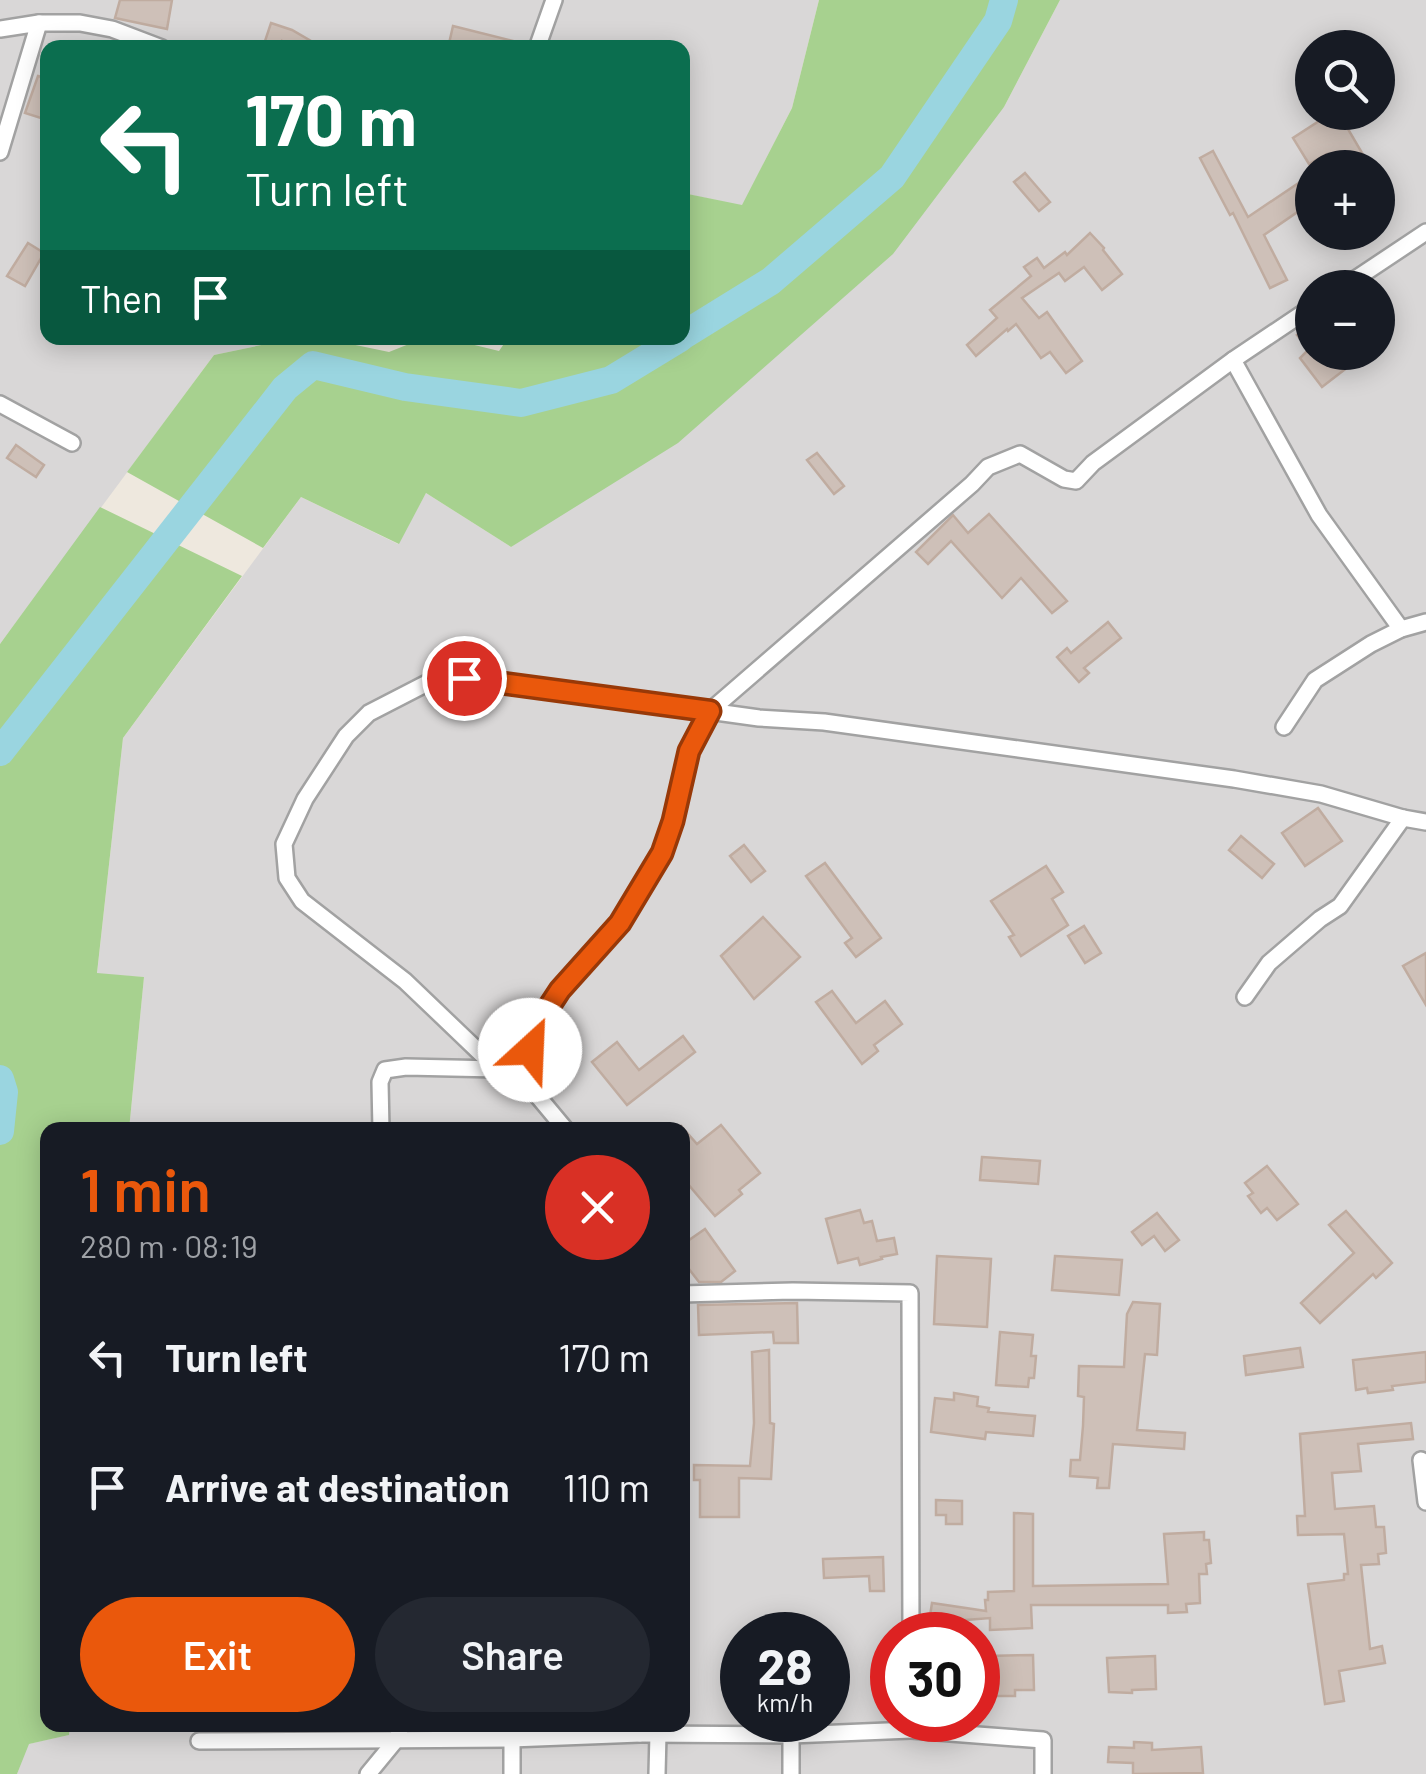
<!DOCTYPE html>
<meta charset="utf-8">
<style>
body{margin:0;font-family:Barlow,sans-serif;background:#242831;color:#f1f3f6;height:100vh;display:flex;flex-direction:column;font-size:38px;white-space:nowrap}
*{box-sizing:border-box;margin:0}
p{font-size:32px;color:#9ea1a6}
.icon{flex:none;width:55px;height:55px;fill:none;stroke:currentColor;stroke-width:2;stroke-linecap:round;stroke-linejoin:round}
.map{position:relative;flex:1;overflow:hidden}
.side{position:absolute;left:40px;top:1122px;width:650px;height:610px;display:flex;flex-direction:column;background:#171b24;border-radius:20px;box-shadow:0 5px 25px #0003}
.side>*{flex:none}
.hud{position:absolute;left:40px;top:40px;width:650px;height:305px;border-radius:20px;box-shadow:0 5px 25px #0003;background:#0b6e4f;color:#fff;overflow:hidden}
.fabs{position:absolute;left:1295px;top:30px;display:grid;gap:20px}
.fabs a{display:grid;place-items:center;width:100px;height:100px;border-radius:50%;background:#171b24;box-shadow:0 5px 25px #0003;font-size:50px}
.speed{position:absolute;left:720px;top:1612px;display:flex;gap:20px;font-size:50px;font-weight:700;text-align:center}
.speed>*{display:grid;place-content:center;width:130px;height:130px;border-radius:50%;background:#171b24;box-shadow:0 5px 25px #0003;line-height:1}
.speed small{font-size:25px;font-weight:400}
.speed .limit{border:15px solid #d22;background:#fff;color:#111}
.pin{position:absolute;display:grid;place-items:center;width:85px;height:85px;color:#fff;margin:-42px;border:5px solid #fff;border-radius:50%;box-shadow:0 2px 10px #0007}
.me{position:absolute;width:110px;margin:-55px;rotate:25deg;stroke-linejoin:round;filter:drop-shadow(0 0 8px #0008)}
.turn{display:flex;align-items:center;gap:35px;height:210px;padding:0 40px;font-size:45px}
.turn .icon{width:130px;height:130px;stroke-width:2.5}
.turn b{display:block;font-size:70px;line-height:85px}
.then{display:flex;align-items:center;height:95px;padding:0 40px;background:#0003;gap:20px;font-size:38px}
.round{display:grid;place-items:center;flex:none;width:105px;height:105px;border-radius:52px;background:#242831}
.headline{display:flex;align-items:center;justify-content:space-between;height:170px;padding:0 40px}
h1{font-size:60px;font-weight:600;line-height:75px;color:#ea580c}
.action{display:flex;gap:20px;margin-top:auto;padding:20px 40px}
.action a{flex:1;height:115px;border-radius:60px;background:#ea580c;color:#fff;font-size:40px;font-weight:600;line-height:115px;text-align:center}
.action a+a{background:#242831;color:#f1f3f6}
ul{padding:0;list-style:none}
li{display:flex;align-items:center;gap:30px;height:130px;padding:0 40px}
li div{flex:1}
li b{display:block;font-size:38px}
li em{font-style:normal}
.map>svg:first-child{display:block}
.residential{fill:#d9d7d7;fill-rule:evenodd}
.forest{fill:#a7d18f}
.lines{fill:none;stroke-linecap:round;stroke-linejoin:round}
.river{stroke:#9ad5e0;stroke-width:28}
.building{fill:#cec0b8;stroke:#c0aca0;stroke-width:2.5}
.minor-casing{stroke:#a2a2a2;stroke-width:20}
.minor{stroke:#fff;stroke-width:15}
.route-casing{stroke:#983908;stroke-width:25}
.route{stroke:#ea580c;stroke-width:18}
</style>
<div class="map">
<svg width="1426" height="1774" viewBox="0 0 1426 1774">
<rect width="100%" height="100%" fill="#eee8de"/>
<g class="residential">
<polygon points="0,0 819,0 792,108 742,206 683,193 682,48 48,48 48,338 295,338 214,355 0,644"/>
<path d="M1060 0H1426V1774H17L28 1744 69 1735 70 1725H682V1130H129L144 977 97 974 123 738 301 497 398 544 426 493 511 547 1004 107ZM1312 48H1378V112H1312ZM1312 168H1378V232H1312ZM1312 288H1378V352H1312ZM742 1635H828V1720H742ZM892 1635H978V1720H892Z"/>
</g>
<g class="forest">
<polygon points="819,0 1060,0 1004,107 893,254 678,443 511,547 426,493 399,544 301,497 263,548 127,472 214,355 295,338 322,338 389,352 424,338 446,338 499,351 508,338 682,338 683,193 742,205 792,108"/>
<polygon points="100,507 242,576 123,738 97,973 144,977 129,1130 48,1130 48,1725 70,1725 69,1735 29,1744 17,1774 0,1774 0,644"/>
</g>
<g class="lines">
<g class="river">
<polyline points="682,336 771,281 892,177 998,21 1004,0"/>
<polyline points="0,752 285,388 313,365 405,387 521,403 611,380 680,338"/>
<polyline points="0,1079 4,1092 0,1131"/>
</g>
</g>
<g class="building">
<polygon points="120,0 172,0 167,29 115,18"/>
<polygon points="271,23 292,30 323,48 293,48 282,41 280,47 265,41"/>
<polygon points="453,26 521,43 520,48 448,48"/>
<polygon points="38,76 48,79 48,109 44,119 25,113"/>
<polygon points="1333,112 1338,112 1368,163 1360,168 1334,168 1327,154 1309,164 1293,138"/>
<polygon points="1213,151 1248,217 1306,178 1312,188 1312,202 1264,235 1287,280 1270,288 1233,213 1230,215 1200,158"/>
<polygon points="1025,173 1050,202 1039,211 1014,182"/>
<polygon points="1090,233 1104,248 1103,250 1122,274 1102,290 1084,267 1065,281 1059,273 1022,298 1039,318 1047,312 1082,361 1066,373 1050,352 1041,358 1016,324 1008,331 1007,329 976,356 967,345 997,318 990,310 1031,276 1024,267 1037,258 1044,268 1065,252 1067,255"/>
<polygon points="28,243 44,253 25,286 7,276"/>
<polygon points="1312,324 1312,352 1351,352 1357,360 1322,387 1300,358 1306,352 1311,352 1297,335"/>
<polygon points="16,445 44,465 36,477 7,458"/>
<polygon points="817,453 844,486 834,494 807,460"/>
<polygon points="989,514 1067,601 1052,613 1021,578 1002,598 951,541 928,564 916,552 953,515 968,533"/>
<polygon points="1108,622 1121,638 1084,668 1089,673 1079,682 1057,657 1067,648 1071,653"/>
<polygon points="1318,808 1342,841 1305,866 1282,833"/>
<polygon points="1241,836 1274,864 1262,878 1229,850"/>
<polygon points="744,845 765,871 751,882 730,856"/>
<polygon points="825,863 881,938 856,957 845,943 852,938 806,876"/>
<polygon points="1046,866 1063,892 1052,899 1068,925 1021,956 1009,937 1014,935 991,901"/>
<polygon points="763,917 800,957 754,999 721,956"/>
<polygon points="1084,926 1101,953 1085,963 1068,936"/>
<polygon points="1426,953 1426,1005 1403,966"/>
<polygon points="832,991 856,1023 885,1001 902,1024 874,1045 878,1051 862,1064 816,1002"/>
<polygon points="683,1036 695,1052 627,1105 592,1062 617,1042 639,1070"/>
<polygon points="721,1125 760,1173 739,1190 742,1194 715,1216 682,1177 682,1127 697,1144"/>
<polygon points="982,1157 1040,1161 1038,1184 980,1180"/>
<polygon points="1267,1166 1298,1204 1277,1220 1267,1208 1261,1213 1248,1196 1253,1193 1245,1183"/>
<polygon points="860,1210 864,1223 872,1221 877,1241 894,1238 897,1254 881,1257 882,1259 860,1265 858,1258 838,1263 826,1219"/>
<polygon points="1346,1211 1392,1263 1376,1278 1373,1274 1320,1323 1301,1303 1354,1253 1329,1225"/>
<polygon points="1157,1213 1179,1240 1165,1251 1154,1236 1142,1245 1132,1232"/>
<polygon points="705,1229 735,1271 721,1282 699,1282 682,1260 682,1245"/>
<polygon points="937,1256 991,1259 987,1327 934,1324"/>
<polygon points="1055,1256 1122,1260 1119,1295 1052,1290"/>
<polygon points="1133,1302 1160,1304 1157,1355 1145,1354 1137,1430 1185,1433 1184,1449 1113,1444 1109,1488 1097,1488 1098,1478 1070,1476 1071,1460 1080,1460 1083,1426 1084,1397 1078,1396 1079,1366 1124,1367 1127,1314"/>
<polygon points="797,1303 798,1343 774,1343 773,1332 699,1335 698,1305"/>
<polygon points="1000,1332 1033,1335 1031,1356 1036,1356 1034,1378 1029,1378 1028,1387 996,1385"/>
<polygon points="1300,1348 1303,1367 1246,1375 1244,1356"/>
<polygon points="769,1350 770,1423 774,1424 771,1479 739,1478 739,1517 700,1517 700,1480 694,1480 694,1465 750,1466 754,1423 752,1352"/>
<polygon points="1426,1352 1426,1382 1392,1386 1393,1390 1368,1393 1367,1388 1356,1390 1353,1360"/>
<polygon points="954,1393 978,1397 977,1406 989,1408 988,1412 1035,1416 1033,1436 986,1432 985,1439 931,1432 935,1398 954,1400"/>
<polygon points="1411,1423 1413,1439 1358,1444 1361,1471 1332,1473 1335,1509 1374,1506 1376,1527 1384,1527 1386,1553 1378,1554 1379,1564 1361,1565 1370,1649 1382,1646 1385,1663 1339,1671 1344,1701 1325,1704 1308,1584 1344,1580 1344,1574 1348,1574 1344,1534 1298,1535 1297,1516 1305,1516 1300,1434"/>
<polygon points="936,1500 962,1501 962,1524 946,1524 946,1515 936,1515"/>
<polygon points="1014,1513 1033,1514 1033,1586 1168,1584 1164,1534 1204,1532 1204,1540 1209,1540 1211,1563 1206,1564 1207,1574 1199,1574 1200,1603 1186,1604 1187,1612 1168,1613 1168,1605 1031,1605 1032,1628 990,1630 990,1618 966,1620 964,1634 928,1629 932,1603 986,1611 985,1600 988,1600 988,1592 1014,1591"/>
<polygon points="883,1557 884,1591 870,1591 869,1576 824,1578 823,1559"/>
<polygon points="1033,1655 1034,1690 1015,1690 1015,1696 995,1696 995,1690 987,1690 987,1656"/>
<polygon points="1155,1656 1156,1689 1132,1690 1132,1693 1109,1692 1107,1658"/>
<polygon points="1134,1742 1152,1743 1152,1750 1201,1747 1203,1773 1133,1774 1133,1763 1108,1762 1109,1747 1134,1748"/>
</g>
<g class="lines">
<defs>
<g id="minor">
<polyline points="39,23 80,23 112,29 162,48"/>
<polyline points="0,29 39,23 0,152"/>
<polyline points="537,48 554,0"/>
<polyline points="1342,288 1426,232"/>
<polyline points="1233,360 1319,515 1401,629"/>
<polyline points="0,404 72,443"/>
<polyline points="1284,727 1315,680 1371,644 1401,629 1426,622"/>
<polyline points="1245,997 1269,963 1320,919 1340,906 1403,818"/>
<polyline points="526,1082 497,1069 405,981 302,901 287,878 284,844 305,799 346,736 369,713 435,679 464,677 759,718 824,722 1234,779 1321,794 1403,818 1426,822"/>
<polyline points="381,1130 380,1082 385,1070 406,1067 497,1069"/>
<polyline points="566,1130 526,1082 530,1050 541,1019 560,990 620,923 662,853 673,821 689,751 710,711 972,484 988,467 1020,454 1064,479 1076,481 1093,463 1233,360 1312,307"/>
<polyline points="682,1294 793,1291 910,1293 911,1635"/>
<polyline points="1421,1460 1426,1502"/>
<polyline points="911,1720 911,1730 1043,1740 1043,1774"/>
<polyline points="512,1725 512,1774"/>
<polyline points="640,1725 640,1734 791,1735 911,1730"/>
<polyline points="199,1741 511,1739 640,1734"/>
<polyline points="368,1774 396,1740 402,1725"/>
<polyline points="657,1774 658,1734"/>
<polyline points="791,1774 791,1735"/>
</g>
</defs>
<use href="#minor" class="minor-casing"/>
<use href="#minor" class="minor"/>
</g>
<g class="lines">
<defs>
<polyline id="route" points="464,678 710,711 689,751 673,821 662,853 620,923 560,990 541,1019 530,1050"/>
</defs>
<use href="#route" class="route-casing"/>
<use href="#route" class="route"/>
</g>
</svg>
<div class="fabs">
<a><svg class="icon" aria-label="search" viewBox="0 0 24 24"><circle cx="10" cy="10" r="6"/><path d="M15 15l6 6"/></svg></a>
<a>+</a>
<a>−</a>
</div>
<div class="speed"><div>28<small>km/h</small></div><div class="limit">30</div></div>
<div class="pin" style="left:464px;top:678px;background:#d93025"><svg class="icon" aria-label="arrive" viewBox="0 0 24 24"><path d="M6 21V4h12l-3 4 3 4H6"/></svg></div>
<svg class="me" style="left:530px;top:1050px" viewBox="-20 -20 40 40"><circle r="19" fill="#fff"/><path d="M0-13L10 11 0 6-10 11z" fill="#ea580c"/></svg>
<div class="hud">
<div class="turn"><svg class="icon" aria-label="left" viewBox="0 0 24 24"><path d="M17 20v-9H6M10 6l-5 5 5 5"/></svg><div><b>170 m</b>Turn left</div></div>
<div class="then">Then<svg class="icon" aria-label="arrive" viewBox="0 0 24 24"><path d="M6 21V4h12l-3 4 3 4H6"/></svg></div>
</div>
<section class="side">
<div class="headline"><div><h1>1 min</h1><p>280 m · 08:19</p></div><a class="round" style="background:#d93025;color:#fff"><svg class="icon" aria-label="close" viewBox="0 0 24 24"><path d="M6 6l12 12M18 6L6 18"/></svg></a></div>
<ul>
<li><svg class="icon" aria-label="left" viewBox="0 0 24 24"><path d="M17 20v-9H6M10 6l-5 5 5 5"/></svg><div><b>Turn left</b></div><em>170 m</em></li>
<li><svg class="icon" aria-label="arrive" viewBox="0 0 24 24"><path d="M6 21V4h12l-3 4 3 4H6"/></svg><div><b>Arrive at destination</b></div><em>110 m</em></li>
</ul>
<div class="action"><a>Exit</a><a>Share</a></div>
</section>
</div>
